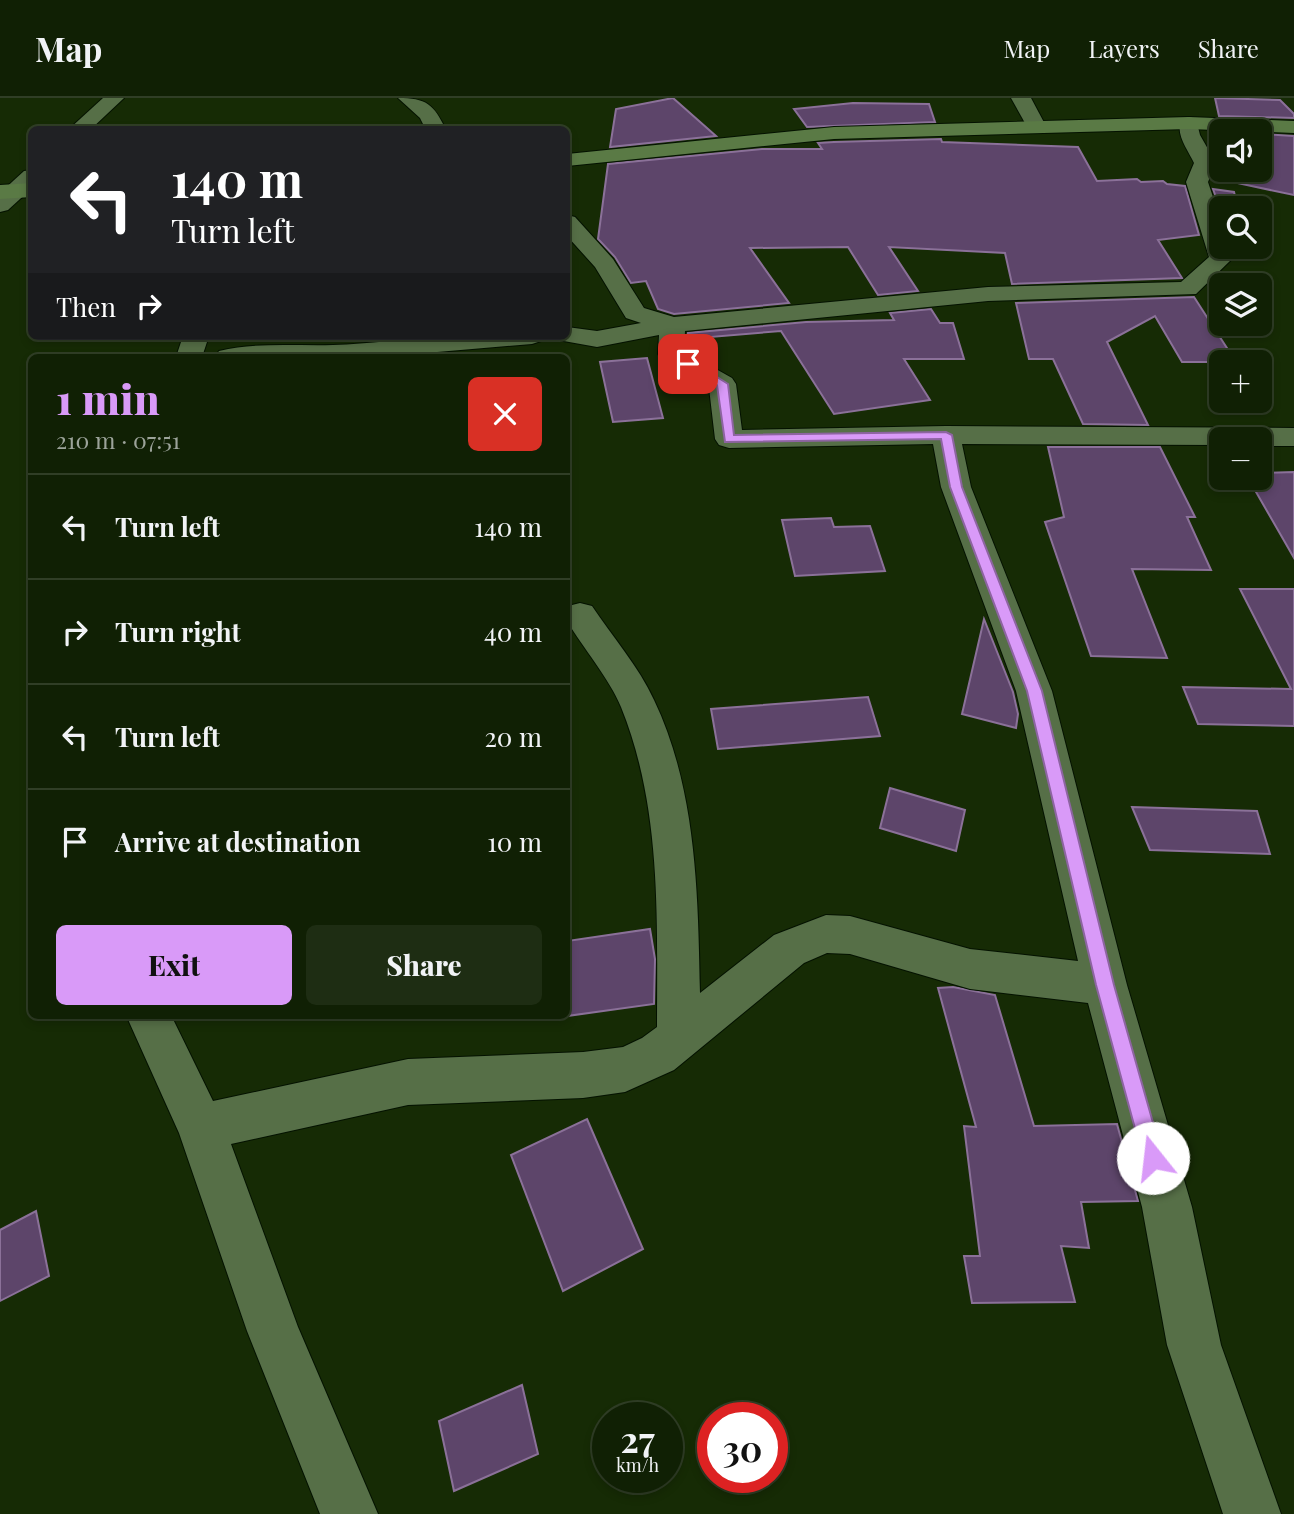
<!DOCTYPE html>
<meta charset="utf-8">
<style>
body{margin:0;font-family:"Playfair Display",serif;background:#1e2d13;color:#f1f3f6;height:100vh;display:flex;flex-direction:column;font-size:26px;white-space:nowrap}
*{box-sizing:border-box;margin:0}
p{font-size:23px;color:#9ca39a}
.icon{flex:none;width:38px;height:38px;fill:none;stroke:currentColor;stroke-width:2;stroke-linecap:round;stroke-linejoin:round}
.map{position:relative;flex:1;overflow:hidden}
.panel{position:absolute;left:28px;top:256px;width:542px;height:665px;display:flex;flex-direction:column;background:#102004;border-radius:10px;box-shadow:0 4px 10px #0003,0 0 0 2px #303e26}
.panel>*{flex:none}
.banner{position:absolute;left:28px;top:28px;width:542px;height:214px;border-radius:10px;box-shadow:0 4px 10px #0003,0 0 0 2px #303e26;background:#202124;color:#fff;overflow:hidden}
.tools{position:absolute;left:1209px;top:21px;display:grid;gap:14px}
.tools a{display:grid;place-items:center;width:63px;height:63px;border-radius:10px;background:#102004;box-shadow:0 4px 10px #0003,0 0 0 2px #303e26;font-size:35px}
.speed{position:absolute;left:592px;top:1304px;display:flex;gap:14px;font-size:35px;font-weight:700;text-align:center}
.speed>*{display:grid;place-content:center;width:91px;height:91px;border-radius:50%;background:#102004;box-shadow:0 4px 10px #0003,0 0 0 2px #303e26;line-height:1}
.speed small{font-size:18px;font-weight:400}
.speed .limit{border:10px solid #d22;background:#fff;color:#111}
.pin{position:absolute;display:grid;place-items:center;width:60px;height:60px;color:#fff;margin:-30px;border-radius:14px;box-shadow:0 4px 10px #0006}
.me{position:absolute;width:77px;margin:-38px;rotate:344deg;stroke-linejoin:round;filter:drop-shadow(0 0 5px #0008)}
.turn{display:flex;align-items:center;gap:24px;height:147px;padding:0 28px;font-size:32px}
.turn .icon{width:91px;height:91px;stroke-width:2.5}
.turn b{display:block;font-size:49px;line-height:60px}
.then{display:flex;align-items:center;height:66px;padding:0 28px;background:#0003;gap:14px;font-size:26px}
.round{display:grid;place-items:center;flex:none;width:74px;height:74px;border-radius:10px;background:#1e2d13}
.headline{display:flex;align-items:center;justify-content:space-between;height:119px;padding:0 28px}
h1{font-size:42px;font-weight:800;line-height:52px;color:#d99af8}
.cta{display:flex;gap:14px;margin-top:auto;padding:14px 28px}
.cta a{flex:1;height:80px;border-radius:10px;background:#d99af8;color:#111;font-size:28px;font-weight:800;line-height:80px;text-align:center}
.cta a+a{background:#1e2d13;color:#f1f3f6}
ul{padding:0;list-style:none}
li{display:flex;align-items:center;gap:21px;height:105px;padding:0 28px;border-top:2px solid #303e26}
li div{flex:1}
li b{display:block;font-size:26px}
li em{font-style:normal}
header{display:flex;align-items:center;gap:42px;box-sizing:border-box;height:98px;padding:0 35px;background:#102004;border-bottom:2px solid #303e26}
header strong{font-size:33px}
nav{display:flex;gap:38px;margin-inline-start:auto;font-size:24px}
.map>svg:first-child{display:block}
.building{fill:#5d456a;stroke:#8b7199;stroke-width:2}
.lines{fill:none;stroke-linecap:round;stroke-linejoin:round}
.street-casing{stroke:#041200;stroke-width:2}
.secondary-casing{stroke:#041200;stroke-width:2}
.street{fill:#566f47;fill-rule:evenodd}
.secondary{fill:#5a7a45;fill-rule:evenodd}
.route{fill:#d99af8;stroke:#8d64a1;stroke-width:2}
</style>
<header>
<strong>Map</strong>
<nav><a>Map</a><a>Layers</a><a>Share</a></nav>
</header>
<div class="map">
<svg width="1294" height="1416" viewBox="0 0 1294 1416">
<rect width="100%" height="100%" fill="#162b05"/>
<g class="building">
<polygon points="673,0 716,38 610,49 616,11"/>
<polygon points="1215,0 1280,2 1294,16 1294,20 1219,18"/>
<polygon points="853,5 929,6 935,24 807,29 794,11"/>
<polygon points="1260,36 1294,38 1294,97 1237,85 1234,72 1260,72"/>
<polygon points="941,41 942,44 1078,49 1097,83 1137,81 1141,84 1163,83 1167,86 1185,88 1199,137 1158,142 1182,180 1012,186 1005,155 889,149 918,193 878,197 848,149 750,150 789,205 674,216 658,211 646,183 631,185 615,159 598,141 608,66 762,51 822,51 818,45 834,44"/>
<polygon points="1213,91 1234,94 1238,110 1222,110 1222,116"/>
<polygon points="1194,199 1236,264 1182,264 1155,218 1107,244 1148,327 1083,326 1053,261 1029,261 1016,205"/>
<polygon points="931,211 940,225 953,225 964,261 904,261 930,302 834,316 781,233 687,241 688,235 806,224 894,222 890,215"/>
<polygon points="647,260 663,320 613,324 600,264"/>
<polygon points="1048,349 1160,349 1195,419 1187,419 1211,472 1132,471 1167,560 1091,558 1045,424 1064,419"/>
<polygon points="1294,374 1294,460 1248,380 1260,380 1260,375"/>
<polygon points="831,420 834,429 870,428 885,473 795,478 782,422"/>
<polygon points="1240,491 1294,491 1294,628 1198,626 1183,589 1291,591"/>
<polygon points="984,521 1013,594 1018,616 1016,630 962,616"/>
<polygon points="868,599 880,638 718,651 711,611"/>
<polygon points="890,690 965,712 956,753 880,730"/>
<polygon points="1132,709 1257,713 1270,756 1150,752"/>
<polygon points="650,831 655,861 654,906 567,918 567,843"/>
<polygon points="953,889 995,897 1034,1028 1117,1026 1138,1103 1081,1104 1089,1150 1061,1148 1075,1204 972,1205 964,1158 980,1158 964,1028 976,1029 938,890"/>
<polygon points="587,1021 643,1151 563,1193 511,1057"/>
<polygon points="36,1113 49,1178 0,1203 0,1132"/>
<polygon points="522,1287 538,1356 454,1393 439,1323"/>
</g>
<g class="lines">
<defs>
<g id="street">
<polygon points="103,0 124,0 90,32 68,32"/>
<path d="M398 0C426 0 434 6 446 32H426L420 20Z"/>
<polygon points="1011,0 1031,0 1047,30 1044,34 1030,34"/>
<path d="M1189 19 1196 21 1200 37 1216 65 1208 84 1222 126V149H1229L1233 160 1196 196 988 203 685 233 684 253 732 280 736 286 742 332 946 328 1294 330V348H1260V341H1222V347L962 346 971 389 1052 593 1127 887 1192 1109 1221 1247 1281 1416H1223L1167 1247 1142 1109 1088 905 970 891 850 856 827 855 804 865 674 972 625 994 583 1000 408 1007 231 1046 298 1229 378 1416H320L247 1233 179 1035 126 917H171L213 1003 408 961 583 954 623 949 642 940 657 929C657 822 662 710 621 609 609 580 583 550 567 523L568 508 580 505 592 508C612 538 639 569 654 602 697 692 698 797 700 895L774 837 826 817 850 818 970 851 1078 863 1016 593 941 389 933 346 729 350 719 347 715 341 709 290 662 262 658 256 659 237 597 249 558 242 555 238H567V229L597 233 641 225 626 220 595 169 567 138V117L575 119 613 161 644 210 674 219 988 189 1181 184 1209 159 1186 84 1194 65C1188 52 1174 35 1182 21Z"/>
<polygon points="32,72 32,90 8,112 0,114 0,95 24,73"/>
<polygon points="183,238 209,238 202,259 176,259"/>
<path d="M441 238H545L541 243 532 246 379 259H215L219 253C256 244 294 248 333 247 369 246 405 241 441 238Z"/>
</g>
<g id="secondary">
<polygon points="1189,19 1294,23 1294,35 1189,31 834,41 567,68 567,56 834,29"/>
<polygon points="32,85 32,99 0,101 0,87"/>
</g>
</defs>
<use href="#street" class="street-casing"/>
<use href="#secondary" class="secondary-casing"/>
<use href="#street" class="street"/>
<use href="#secondary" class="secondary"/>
</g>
<polygon class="route" points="684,263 692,263 728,286 734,337 946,334 952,337 962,389 1042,593 1114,887 1163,1060 1160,1067 1153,1070 1146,1067 1143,1060 1096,887 1027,593 950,389 941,341 725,344 717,287 684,268"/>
</svg>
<div class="tools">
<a><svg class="icon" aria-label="sound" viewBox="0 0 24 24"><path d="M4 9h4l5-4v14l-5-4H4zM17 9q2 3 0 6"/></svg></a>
<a><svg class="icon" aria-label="search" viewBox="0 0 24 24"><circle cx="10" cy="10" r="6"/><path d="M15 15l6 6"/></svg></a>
<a><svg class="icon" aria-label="layers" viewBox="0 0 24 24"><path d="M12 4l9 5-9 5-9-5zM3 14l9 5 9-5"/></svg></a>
<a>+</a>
<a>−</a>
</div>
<div class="speed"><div>27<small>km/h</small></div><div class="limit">30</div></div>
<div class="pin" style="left:688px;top:266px;background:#d93025"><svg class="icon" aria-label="arrive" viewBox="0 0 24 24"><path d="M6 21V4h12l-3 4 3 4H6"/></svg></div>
<svg class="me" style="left:1153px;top:1060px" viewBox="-20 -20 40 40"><circle r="19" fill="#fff"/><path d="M0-13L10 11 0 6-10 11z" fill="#d99af8"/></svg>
<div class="banner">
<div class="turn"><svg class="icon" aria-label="left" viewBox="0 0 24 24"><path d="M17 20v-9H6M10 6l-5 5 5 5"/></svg><div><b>140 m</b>Turn left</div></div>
<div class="then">Then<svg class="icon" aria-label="right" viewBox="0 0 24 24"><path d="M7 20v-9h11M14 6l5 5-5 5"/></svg></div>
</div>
<section class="panel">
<div class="headline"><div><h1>1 min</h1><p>210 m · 07:51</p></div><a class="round" style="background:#d93025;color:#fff"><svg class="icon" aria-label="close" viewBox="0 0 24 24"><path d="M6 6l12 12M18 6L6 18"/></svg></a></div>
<ul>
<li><svg class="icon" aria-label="left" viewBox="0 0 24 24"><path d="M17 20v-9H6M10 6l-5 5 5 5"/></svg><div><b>Turn left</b></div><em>140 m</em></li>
<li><svg class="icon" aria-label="right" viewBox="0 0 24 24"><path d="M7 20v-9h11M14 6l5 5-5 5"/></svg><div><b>Turn right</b></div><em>40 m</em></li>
<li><svg class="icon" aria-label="left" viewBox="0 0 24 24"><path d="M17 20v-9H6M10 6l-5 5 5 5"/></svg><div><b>Turn left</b></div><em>20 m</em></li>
<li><svg class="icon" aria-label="arrive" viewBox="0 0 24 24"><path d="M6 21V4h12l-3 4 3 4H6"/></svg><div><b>Arrive at destination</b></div><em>10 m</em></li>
</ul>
<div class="cta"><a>Exit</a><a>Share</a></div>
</section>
</div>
